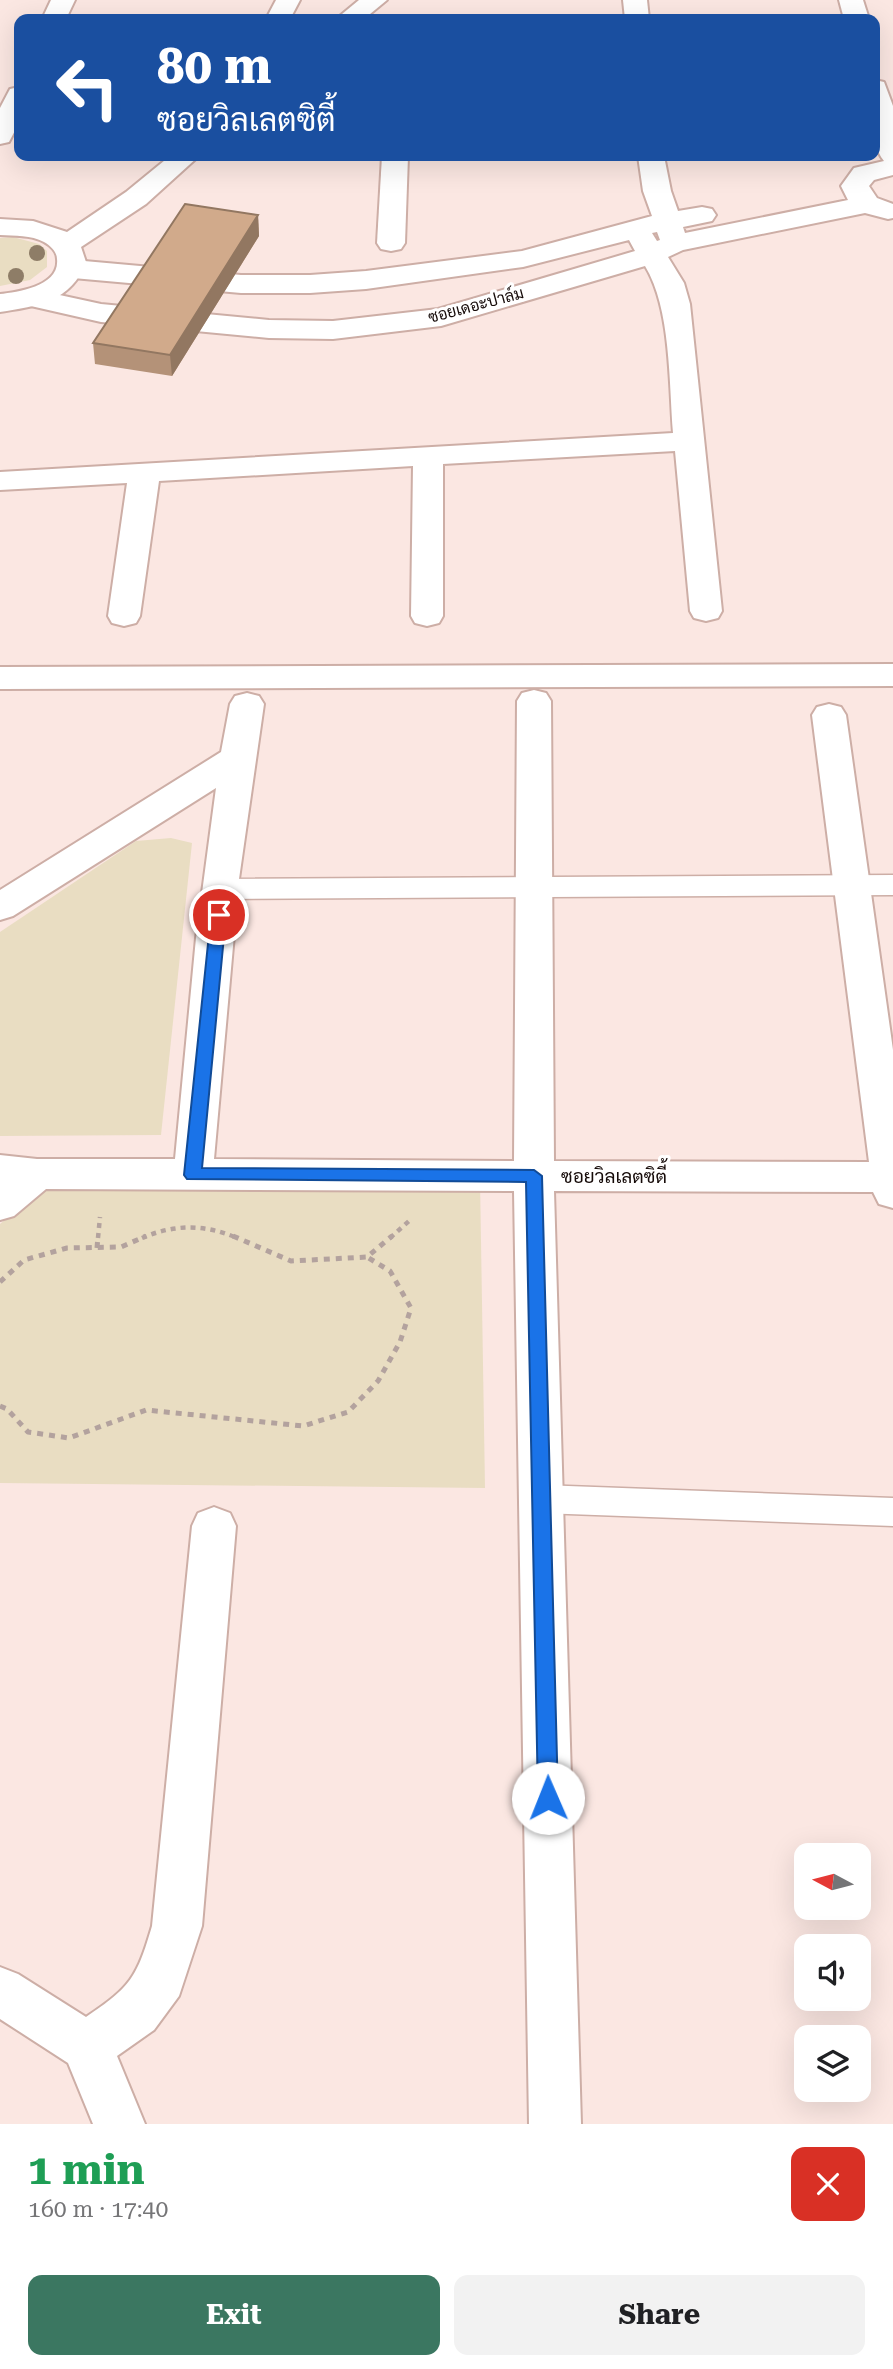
<!DOCTYPE html>
<meta charset="utf-8">
<style>
body{margin:0;font-family:"Roboto Serif",Sarabun,serif;background:#f2f2f2;color:#202124;height:100vh;display:flex;flex-direction:column;font-size:26px;white-space:nowrap}
*{box-sizing:border-box;margin:0}
p{font-size:23px;color:#757577}
.icon{flex:none;width:38px;height:38px;fill:none;stroke:currentColor;stroke-width:2;stroke-linecap:round;stroke-linejoin:round}
.map{position:relative;height:2124px;overflow:hidden}
.details{display:flex;flex-direction:column;background:#fff;flex:1}
.details>*{flex:none}
.top-card{position:absolute;left:14px;top:14px;width:866px;height:147px;border-radius:14px;box-shadow:0 7px 28px #0002;background:#1a4fa0;color:#fff;overflow:hidden}
.needle{width:46px;rotate:277deg}
.fabs{position:absolute;left:794px;top:1843px;display:grid;gap:14px}
.fabs a{display:grid;place-items:center;width:77px;height:77px;border-radius:14px;background:#fff;box-shadow:0 7px 28px #0002;font-size:35px}
.pin{position:absolute;display:grid;place-items:center;width:60px;height:60px;color:#fff;margin:-30px;border:4px solid #fff;border-radius:50%;box-shadow:0 2px 7px #0007}
.me{position:absolute;width:77px;margin:-38px;rotate:359deg;stroke-linejoin:round;filter:drop-shadow(0 0 5px #0008)}
.turn{display:flex;align-items:center;gap:24px;height:147px;padding:0 28px;font-size:32px}
.turn .icon{width:91px;height:91px;stroke-width:2.5}
.turn b{display:block;font-size:49px;line-height:60px}
.round{display:grid;place-items:center;flex:none;width:74px;height:74px;border-radius:14px;background:#f2f2f2}
.headline{display:flex;align-items:center;justify-content:space-between;height:119px;padding:0 28px}
h1{font-size:42px;font-weight:700;line-height:52px;color:#1e9e55}
.action{display:flex;gap:14px;margin-top:auto;padding:14px 28px}
.action a{flex:1;height:80px;border-radius:14px;background:#3b7761;color:#fff;font-size:28px;font-weight:700;line-height:80px;text-align:center}
.action a+a{background:#f2f2f2;color:#202124}
.map>svg:first-child{display:block}
.green{fill:#e9ddc2}
.lines{fill:none;stroke-linecap:round;stroke-linejoin:round}
.service-casing{stroke:#cdaea6;stroke-width:3}
.minor-casing{stroke:#cdaea6;stroke-width:4}
.tertiary-casing{stroke:#cdaea6;stroke-width:4}
.path-far1{stroke:#b3a29e;stroke-width:4.5;stroke-dasharray:5 5;stroke-linecap:butt}
.path{stroke:#b3a29e;stroke-width:5;stroke-dasharray:6 6;stroke-linecap:butt}
.service{fill:#fff;fill-rule:evenodd}
.minor{fill:#fff;fill-rule:evenodd}
.tertiary{fill:#fff;fill-rule:evenodd}
.tree{fill:#8e7d67}
.wall{fill:#b49278}
.shaded-wall{fill:#927761}
.building{fill:#d1aa8b;stroke:#927761;stroke-width:2}
.route{fill:#1a73e8;stroke:#114b97;stroke-width:2}
.labels{text-anchor:middle;dominant-baseline:central;stroke-width:6;stroke-linejoin:round;paint-order:stroke}
.far-street-label{font-size:16px;fill:#150a08;stroke:#fff}
.street-label{font-size:19px;fill:#150a08;stroke:#fff}
</style>
<div class="map">
<svg width="893" height="2124" viewBox="0 0 893 2124">
<rect width="100%" height="100%" fill="#fbe7e2"/>
<g class="green">
<polygon points="13,237 39,244 47,251 47,267 30,280 0,286 0,238"/>
<polygon points="171,838 192,843 161,1135 0,1136 0,932 136,841"/>
<polygon points="480,1179 485,1488 0,1483 0,1224 45,1186"/>
</g>
<g class="lines">
<defs>
<g id="service">
<polygon points="893,875 893,895 221,899 211,896 207,889 211,882 221,879"/>
<polygon points="541,1485 893,1498 893,1526 541,1513 529,1509 524,1499 529,1489"/>
</g>
<g id="minor">
<polygon points="51,0 75,0 66,19 42,19"/>
<polygon points="276,0 300,0 290,19 266,19"/>
<polygon points="623,0 647,0 649,19 625,19"/>
<polygon points="839,0 863,0 869,19 844,19"/>
<path d="M875 80 884 82 893 106V175L874 180 869 186 877 198 893 204V218L888 219 865 213 683 250 668 257 684 283 690 304 722 611 718 618 706 621 694 618 690 611 675 451 443 464V616L439 623 427 626 415 623 411 616 413 466 159 481 140 616 136 623 124 626 112 623 108 616 127 483 0 490V472L673 433C669 383 671 308 645 266L441 326 333 339 269 338 101 322 22 304 18 298 22 292 32 289 101 304 269 320 333 321 438 309 635 251 629 240 523 267 366 289 310 293H241L73 278 63 275 59 269 63 263 73 260 241 275H310L366 271 522 251 652 216 643 191 638 156H664L671 191 678 211 702 207 712 209 716 215 712 221 683 227 685 233 848 200 841 186 854 168 884 161C868 142 875 104 875 80ZM657 232 660 240 657 241 652 233Z"/>
<polygon points="19,87 19,123 9,142 0,144 0,108 10,89"/>
<polygon points="382,156 408,156 405,243 401,249 391,251 381,249 377,243"/>
<polygon points="893,664 893,686 0,689 0,667"/>
<polygon points="534,690 546,693 551,701 554,1161 869,1162 812,715 817,707 829,704 841,707 846,715 893,1050 893,1208 879,1204 873,1192 554,1191 581,2124 529,2124 514,1191 46,1189 14,1216 0,1220 0,1155 37,1159 175,1159 196,938 216,788 13,916 0,920 0,890 221,752 230,704 235,696 247,693 259,696 264,704 239,879 214,1159 514,1161 517,701 522,693"/>
<path d="M214 1507 230 1513 236 1526 202 1926 179 1996 154 2030 117 2056 145 2124H93L68 2063 0 2019V1967L18 1974 86 2017C131 1987 137 1977 152 1926L192 1526 198 1513Z"/>
</g>
<g id="tertiary">
<polygon points="359,0 387,0 364,19 336,19"/>
<path d="M170 156H199L146 204 81 247 86 262C71 302 38 306 0 312V294C18 292 60 286 57 259 57 252 51 246 44 242 31 235 15 236 0 235V219L33 221 67 232 126 192Z"/>
</g>
</defs>
<use href="#service" class="service-casing"/>
<use href="#minor" class="minor-casing"/>
<use href="#tertiary" class="tertiary-casing"/>
<g class="path-far1">
<polyline points="98,1238 100,1217"/>
<path d="M142 1238C174 1224 205 1224 237 1238"/>
<polyline points="390,1238 409,1221"/>
</g>
<g class="path">
<polyline points="233,1236 291,1261 367,1257 392,1236"/>
<polyline points="97,1248 98,1236"/>
<polyline points="0,1282 24,1260 67,1248 121,1247 146,1236"/>
<polyline points="0,1406 7,1409 28,1432 69,1438 146,1410 303,1426 348,1412 378,1381 400,1342 411,1308 390,1271 367,1257"/>
</g>
<use href="#service" class="service"/>
<use href="#minor" class="minor"/>
<use href="#tertiary" class="tertiary"/>
</g>
<g class="tree">
<circle cx="37" cy="253" r="8"/>
<circle cx="16" cy="276" r="8"/>
</g>
<polygon class="wall" points="258,215 259,236 172,376 95,364 93,343"/>
<polygon class="shaded-wall" points="258,215 259,236 172,376 170,355"/>
<polygon class="building" points="185,204 258,215 170,355 93,343"/>
<polygon class="route" points="219,910 226,915 202,1168 534,1170 542,1176 558,1798 555,1805 548,1807 541,1805 538,1798 526,1182 187,1179 184,1175 211,915"/>
<g class="labels">
<g class="far-street-label">
<text transform="translate(476 305) rotate(-15)">ซอยเดอะปาล์ม</text>
</g>
<g class="street-label">
<text x="614" y="1176">ซอยวิลเลตซิตี้</text>
</g>
</g>
</svg>
<div class="fabs">
<a><svg class="needle" viewBox="-14 -14 28 28"><path d="M0-13l5 13h-10z" fill="#e53935"/><path d="M0 13l5-13h-10z" fill="#757577"/></svg></a>
<a><svg class="icon" aria-label="sound" viewBox="0 0 24 24"><path d="M4 9h4l5-4v14l-5-4H4zM17 9q2 3 0 6"/></svg></a>
<a><svg class="icon" aria-label="layers" viewBox="0 0 24 24"><path d="M12 4l9 5-9 5-9-5zM3 14l9 5 9-5"/></svg></a>
</div>
<div class="pin" style="left:219px;top:915px;background:#d93025"><svg class="icon" aria-label="arrive" viewBox="0 0 24 24"><path d="M6 21V4h12l-3 4 3 4H6"/></svg></div>
<svg class="me" style="left:548px;top:1798px" viewBox="-20 -20 40 40"><circle r="19" fill="#fff"/><path d="M0-13L10 11 0 6-10 11z" fill="#1a73e8"/></svg>
<div class="top-card">
<div class="turn"><svg class="icon" aria-label="left" viewBox="0 0 24 24"><path d="M17 20v-9H6M10 6l-5 5 5 5"/></svg><div><b>80 m</b>ซอยวิลเลตซิตี้</div></div>
</div>
</div>
<section class="details">
<div class="headline"><div><h1>1 min</h1><p>160 m · 17:40</p></div><a class="round" style="background:#d93025;color:#fff"><svg class="icon" aria-label="close" viewBox="0 0 24 24"><path d="M6 6l12 12M18 6L6 18"/></svg></a></div>
<div class="action"><a>Exit</a><a>Share</a></div>
</section>
